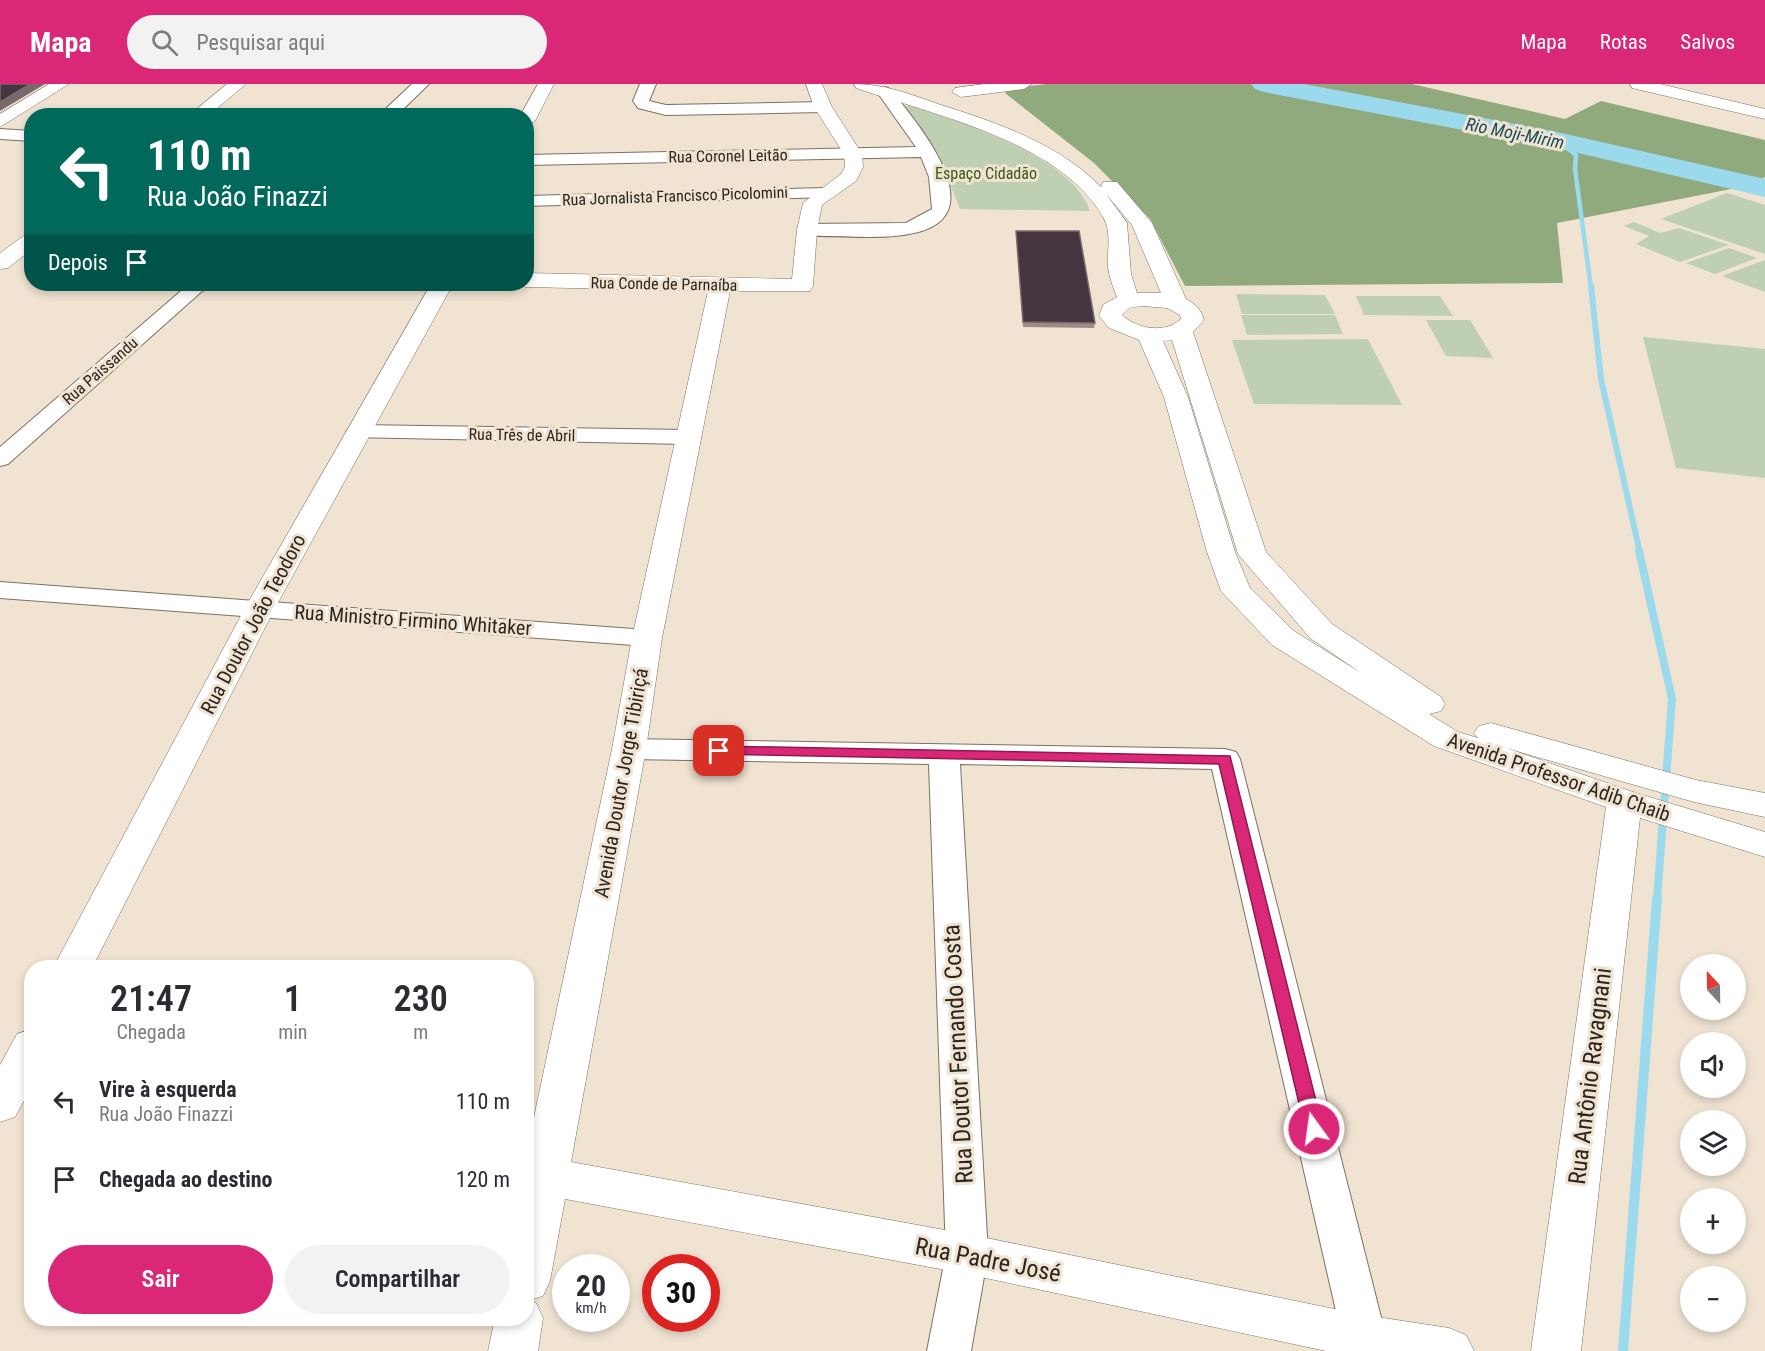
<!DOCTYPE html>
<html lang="pt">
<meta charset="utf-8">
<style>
body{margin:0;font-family:"Roboto Condensed",sans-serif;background:#f2f2f3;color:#2b2b33;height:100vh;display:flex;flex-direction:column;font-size:22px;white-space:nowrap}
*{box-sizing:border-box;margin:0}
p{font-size:20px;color:#7c7c81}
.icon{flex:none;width:33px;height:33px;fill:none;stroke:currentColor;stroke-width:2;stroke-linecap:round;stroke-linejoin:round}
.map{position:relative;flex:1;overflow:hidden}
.panel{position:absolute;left:24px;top:876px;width:510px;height:366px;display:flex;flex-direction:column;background:#fff;border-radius:24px;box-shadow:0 3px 9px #0003}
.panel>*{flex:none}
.hud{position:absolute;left:24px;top:24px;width:510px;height:183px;border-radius:24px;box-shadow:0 3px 9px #0003;background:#00695c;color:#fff;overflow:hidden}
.needle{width:39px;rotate:338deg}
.controls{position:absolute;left:1680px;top:870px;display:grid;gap:12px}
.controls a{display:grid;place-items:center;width:66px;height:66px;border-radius:50%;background:#fff;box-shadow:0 3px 9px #0003;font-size:30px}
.speed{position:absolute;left:552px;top:1170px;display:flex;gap:12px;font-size:30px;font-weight:700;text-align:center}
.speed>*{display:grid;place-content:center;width:78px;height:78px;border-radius:50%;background:#fff;box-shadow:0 3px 9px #0003;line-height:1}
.speed small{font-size:15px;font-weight:400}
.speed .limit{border:9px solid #d22;background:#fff;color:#111}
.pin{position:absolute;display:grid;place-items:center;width:51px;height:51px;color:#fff;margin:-26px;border-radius:12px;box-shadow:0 3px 9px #0006}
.me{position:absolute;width:66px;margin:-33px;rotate:346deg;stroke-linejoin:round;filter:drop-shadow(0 0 4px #0008)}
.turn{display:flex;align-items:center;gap:21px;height:126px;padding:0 24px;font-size:27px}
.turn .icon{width:78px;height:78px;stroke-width:2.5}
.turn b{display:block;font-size:42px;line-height:51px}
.then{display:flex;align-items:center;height:57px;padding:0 24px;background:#0003;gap:12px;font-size:22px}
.eta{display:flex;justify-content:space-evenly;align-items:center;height:102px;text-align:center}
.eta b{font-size:36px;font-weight:600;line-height:42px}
.primary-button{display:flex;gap:12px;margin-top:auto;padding:12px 24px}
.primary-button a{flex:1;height:69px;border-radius:36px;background:#db2777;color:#fff;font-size:24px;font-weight:600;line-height:69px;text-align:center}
.primary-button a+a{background:#f2f2f3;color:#2b2b33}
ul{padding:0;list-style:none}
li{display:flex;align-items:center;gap:18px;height:78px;padding:0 24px}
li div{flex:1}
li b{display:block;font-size:22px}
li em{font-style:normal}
header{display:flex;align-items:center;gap:36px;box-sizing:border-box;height:84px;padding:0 30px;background:#db2777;color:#fff}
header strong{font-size:28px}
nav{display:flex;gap:33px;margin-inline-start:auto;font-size:21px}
.search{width:420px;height:54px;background:#f2f2f3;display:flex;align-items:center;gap:15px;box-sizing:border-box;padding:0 21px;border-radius:33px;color:#7c7c81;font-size:22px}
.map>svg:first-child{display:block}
.green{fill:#becfb2}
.forest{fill:#91aa7d}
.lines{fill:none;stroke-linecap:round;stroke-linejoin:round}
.stream-far3{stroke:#9bd9ed;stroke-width:4.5}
.stream-far2{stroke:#9bd9ed;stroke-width:6}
.stream-far1{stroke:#9bd9ed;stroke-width:8}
.stream{stroke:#9bd9ed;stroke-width:10}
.river{fill:#9bd9ed;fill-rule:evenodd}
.minor-casing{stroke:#7c7161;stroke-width:2}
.tertiary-casing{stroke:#7c7161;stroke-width:1}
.secondary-casing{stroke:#7c7161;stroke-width:1}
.minor{fill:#fff;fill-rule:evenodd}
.tertiary{fill:#fff;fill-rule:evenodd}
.secondary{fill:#fff;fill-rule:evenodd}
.wall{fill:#9a8c89}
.shaded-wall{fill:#78696c}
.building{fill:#443540;stroke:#78696c;stroke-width:1.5}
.route{fill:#db2777;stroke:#8e194d;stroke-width:1.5}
.labels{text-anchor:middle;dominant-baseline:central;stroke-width:6;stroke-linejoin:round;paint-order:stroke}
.far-street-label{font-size:16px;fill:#2b2620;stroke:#f0e3d2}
.far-park-label{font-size:16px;fill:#3a5a19;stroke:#f0e3d2}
.far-water-label{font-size:18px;font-style:italic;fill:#194d5b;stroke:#f0e3d2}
.street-label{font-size:20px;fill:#2b2620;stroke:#f0e3d2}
.near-street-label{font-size:24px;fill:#2b2620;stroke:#f0e3d2}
</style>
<header>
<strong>Mapa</strong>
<div class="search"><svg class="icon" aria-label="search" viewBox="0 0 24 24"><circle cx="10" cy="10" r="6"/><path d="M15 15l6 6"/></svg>Pesquisar aqui</div>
<nav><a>Mapa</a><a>Rotas</a><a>Salvos</a></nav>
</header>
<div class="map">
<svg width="1765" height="1267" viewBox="0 0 1765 1267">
<rect width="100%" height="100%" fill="#f0e3d2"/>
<g class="green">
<path d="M909 21C959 37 1073 73 1090 127L960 125 938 69 903 24Z"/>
<polygon points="1727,109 1765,121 1765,170 1661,135"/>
<polygon points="1634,138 1660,149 1679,144 1729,161 1680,178 1636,160 1649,152 1624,142"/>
<polygon points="1729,164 1757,174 1715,190 1686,179"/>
<polygon points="1765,176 1765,208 1722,192"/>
<polygon points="1236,210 1325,211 1335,230 1242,230"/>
<polygon points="1356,212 1440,212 1453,232 1364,231"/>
<polygon points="1241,231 1335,231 1343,250 1247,251"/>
<polygon points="1426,236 1470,236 1493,274 1446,272"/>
<polygon points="1643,253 1765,265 1765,394 1676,384"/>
<polygon points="1368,255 1402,321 1254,320 1232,256"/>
</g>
<polygon class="forest" points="1047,0 1412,0 1565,35 1601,17 1765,56 1765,93 1752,101 1557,139 1563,199 1185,202 1150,135 1094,79 1005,9 1011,4"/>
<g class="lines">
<polyline class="stream-far3" points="1557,56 1576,71 1575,85 1591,204"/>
<polyline class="stream-far2" points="1591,202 1601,295 1640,469"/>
<polyline class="stream-far1" points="1639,467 1672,615 1657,815"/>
<polyline class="stream" points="1623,1267 1657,814"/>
<polygon class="river" points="1251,0 1304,0 1557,48 1765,95 1765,113 1557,64 1264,8 1255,5"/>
<defs>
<g id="minor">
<polygon points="412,0 429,0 396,32 378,32"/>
<polygon points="640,0 656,0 649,17 666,21 823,18 831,23 823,28 666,31 638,24 633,17"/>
<path d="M885 3 890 5C919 41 999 135 909 150 877 156 840 151 807 152L798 146 807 140 906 139 932 125 929 93 921 73 526 81V71L916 63 877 8Z"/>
<polygon points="0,45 32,47 32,57 0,55"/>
<polygon points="824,104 833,109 830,113 526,122 526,112"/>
<polygon points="189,200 210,200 8,380 0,382 0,363"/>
<polygon points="358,341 687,346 695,348 699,353 695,358 687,360 350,353 346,348 350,343"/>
<polygon points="0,498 647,546 657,548 661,554 657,560 647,562 0,514"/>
<polygon points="629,655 1225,665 1236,668 1240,675 1386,1253 1380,1267 1348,1267 1342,1253 1212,685 960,680 988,1170 971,1267 927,1267 946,1170 929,680 629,675 618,672 614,665 618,658"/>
</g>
<g id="tertiary">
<polygon points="49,0 69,0 0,43 0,30"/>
<polygon points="227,0 246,0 208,32 188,32"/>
<polygon points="538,0 554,0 535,37 526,42 526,32 520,32"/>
<polygon points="806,0 822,0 832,23 862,70 863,83 856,97 822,121 817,146 813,202 810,207 730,207 662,554 646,665 571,1078 967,1150 1364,1231 1381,1237 1388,1253 1382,1267 1326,1267 967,1190 565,1115 550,1197 543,1212 530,1216 536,1219 543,1234 538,1267 488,1267 495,1234 526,1234 526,1071 612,665 632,554 708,207 526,203 517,200 526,200 526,189 792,195 797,146 803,119 841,90 845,83 844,70 814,23"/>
<polygon points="984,0 1032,0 1024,5 961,13 952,8 955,4"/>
<polygon points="1630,0 1660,0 1765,25 1765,35 1632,4"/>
<polygon points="32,149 32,165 8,184 0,185 0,169 25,151"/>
<polygon points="431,200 453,200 275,524 92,884 53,884 245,524"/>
<polygon points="32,945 32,1002 15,1033 0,1038 0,981 17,950"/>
</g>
<g id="secondary">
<path d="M854 0C884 0 910 10 938 20 995 38 1058 59 1101 103L1103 98H1117L1152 139 1186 215C1196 220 1201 226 1204 236L1193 248 1266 468 1332 540 1441 613 1445 620 1441 627 1429 630 1458 648 1478 654 1474 649 1479 642 1491 639 1696 696 1765 709V733L1694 718 1506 664 1636 709 1765 748V773L1640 734 1581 1267H1531L1606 723 1434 662 1272 561 1221 507 1207 468 1164 313 1139 256 1109 244 1099 232 1103 221 1117 213C1113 203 1109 193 1108 183 1107 166 1112 148 1103 133 1059 57 934 31 856 4ZM1106 110 1132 141 1161 209H1137L1131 190 1127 139ZM1142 222 1167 224 1180 231 1181 235C1165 250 1137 245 1122 231L1129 224ZM1172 256 1238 470 1310 554 1361 589 1294 547 1250 504 1235 468 1188 313 1163 257Z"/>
<polygon points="1364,1231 1449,1244 1466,1251 1474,1267 1344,1267 1340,1253 1347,1237"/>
</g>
</defs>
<use href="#minor" class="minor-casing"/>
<use href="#tertiary" class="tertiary-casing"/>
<use href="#secondary" class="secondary-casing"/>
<use href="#minor" class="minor"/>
<use href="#tertiary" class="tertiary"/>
<use href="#secondary" class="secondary"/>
</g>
<polygon class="wall" points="1016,147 1095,239 1094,244 1023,243"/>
<polygon class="shaded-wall" points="30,0 45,0 0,27 0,18"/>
<g class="building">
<polygon points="0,0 30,0 0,18"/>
<polygon points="1016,147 1079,147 1095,239 1023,238"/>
</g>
<polygon class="route" points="719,662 1230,672 1323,1045 1321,1050 1314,1052 1308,1050 1305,1045 1219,680 714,670 712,667"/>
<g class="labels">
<g class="far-street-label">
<text transform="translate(728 72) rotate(-1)">Rua Coronel Leitão</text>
<text transform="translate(675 112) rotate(-2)">Rua Jornalista Francisco Picolomini</text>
<text transform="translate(664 200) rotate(1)">Rua Conde de Parnaíba</text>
<text transform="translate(100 287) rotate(-41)">Rua Paissandu</text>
<text transform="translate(522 351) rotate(1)">Rua Três de Abril</text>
</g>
<g class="far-park-label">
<text x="986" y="89">Espaço Cidadão</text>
</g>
<g class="far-water-label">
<text transform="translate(1515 49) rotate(11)">Rio Moji-Mirim</text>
</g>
<g class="street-label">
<text transform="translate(413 536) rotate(4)">Rua Ministro Firmino Whitaker</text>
<text transform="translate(253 540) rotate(-62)">Rua Doutor João Teodoro</text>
<text transform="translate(1559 693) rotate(19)">Avenida Professor Adib Chaib</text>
<text transform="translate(621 699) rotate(-80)">Avenida Doutor Jorge Tibiriçá</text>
</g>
<g class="near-street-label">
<text transform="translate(958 970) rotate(-93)">Rua Doutor Fernando Costa</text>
<text transform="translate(1590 992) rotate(-83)">Rua Antônio Ravagnani</text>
<text transform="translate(988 1176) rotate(11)">Rua Padre José</text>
</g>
</g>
</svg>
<div class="controls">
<a><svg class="needle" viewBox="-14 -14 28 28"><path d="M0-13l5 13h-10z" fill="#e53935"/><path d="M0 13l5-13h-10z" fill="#7c7c81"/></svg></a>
<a><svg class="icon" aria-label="sound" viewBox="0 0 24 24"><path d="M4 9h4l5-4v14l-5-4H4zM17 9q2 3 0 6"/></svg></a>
<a><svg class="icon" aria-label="layers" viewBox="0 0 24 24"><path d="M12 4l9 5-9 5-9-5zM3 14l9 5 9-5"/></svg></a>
<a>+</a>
<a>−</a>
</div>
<div class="speed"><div>20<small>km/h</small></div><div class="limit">30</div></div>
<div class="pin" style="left:719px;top:667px;background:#d93025"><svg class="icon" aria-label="arrive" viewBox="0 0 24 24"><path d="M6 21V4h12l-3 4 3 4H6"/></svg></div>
<svg class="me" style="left:1314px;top:1045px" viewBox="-20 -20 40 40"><circle r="17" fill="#db2777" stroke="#fff" stroke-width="3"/><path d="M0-11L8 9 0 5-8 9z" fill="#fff"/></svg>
<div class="hud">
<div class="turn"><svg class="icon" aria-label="left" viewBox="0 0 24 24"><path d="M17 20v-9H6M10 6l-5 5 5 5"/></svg><div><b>110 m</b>Rua João Finazzi</div></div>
<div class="then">Depois<svg class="icon" aria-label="arrive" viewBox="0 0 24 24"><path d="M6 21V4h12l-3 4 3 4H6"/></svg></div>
</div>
<section class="panel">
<div class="eta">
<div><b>21:47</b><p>Chegada</p></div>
<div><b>1</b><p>min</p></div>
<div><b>230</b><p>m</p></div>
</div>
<ul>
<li><svg class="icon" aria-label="left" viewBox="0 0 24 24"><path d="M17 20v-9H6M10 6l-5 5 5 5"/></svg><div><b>Vire à esquerda</b><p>Rua João Finazzi</p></div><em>110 m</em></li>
<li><svg class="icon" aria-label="arrive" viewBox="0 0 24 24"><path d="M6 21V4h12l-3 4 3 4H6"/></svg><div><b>Chegada ao destino</b></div><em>120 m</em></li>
</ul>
<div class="primary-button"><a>Sair</a><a>Compartilhar</a></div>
</section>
</div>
